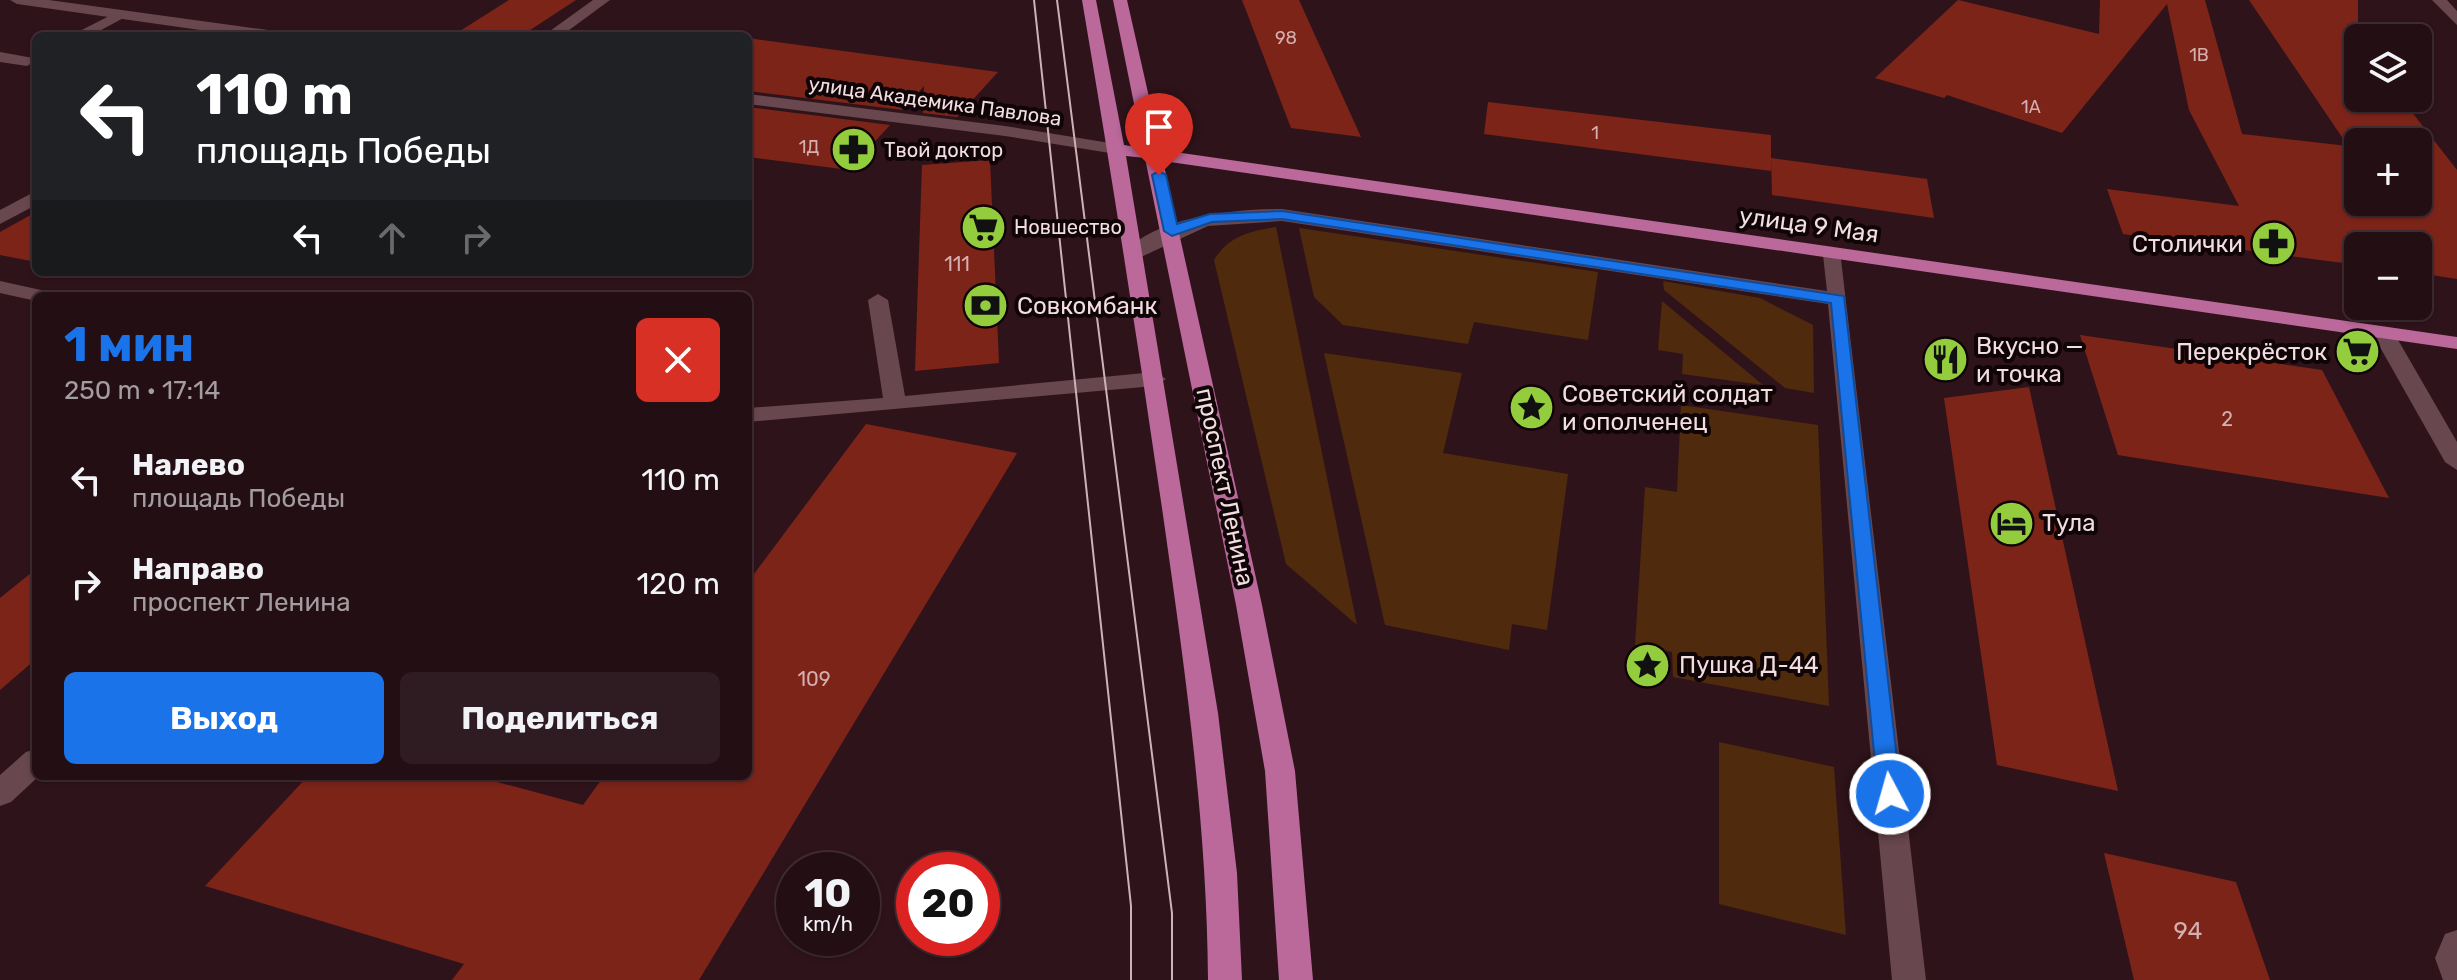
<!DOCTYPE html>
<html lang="ru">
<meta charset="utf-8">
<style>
body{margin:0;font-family:Rubik,sans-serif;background:#2f1c22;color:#f1f3f6;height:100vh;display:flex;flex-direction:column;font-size:30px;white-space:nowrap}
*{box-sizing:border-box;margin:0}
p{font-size:26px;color:#a39ca0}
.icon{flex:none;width:44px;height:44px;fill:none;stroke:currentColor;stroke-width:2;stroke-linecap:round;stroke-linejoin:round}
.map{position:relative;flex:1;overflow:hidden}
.drawer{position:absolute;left:32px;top:292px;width:720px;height:488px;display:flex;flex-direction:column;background:#230e14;border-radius:12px;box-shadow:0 2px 6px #0004,0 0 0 2px #402e34}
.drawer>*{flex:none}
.banner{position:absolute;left:32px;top:32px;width:720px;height:244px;border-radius:12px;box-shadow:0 2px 6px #0004,0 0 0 2px #402e34;background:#202124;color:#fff;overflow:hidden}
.buttons{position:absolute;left:2344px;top:24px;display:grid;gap:16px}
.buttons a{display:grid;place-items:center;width:88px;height:88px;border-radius:12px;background:#230e14;box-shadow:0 2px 6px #0004,0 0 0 2px #402e34;font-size:40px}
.speed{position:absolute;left:776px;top:852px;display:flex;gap:16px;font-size:40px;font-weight:700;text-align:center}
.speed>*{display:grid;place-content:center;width:104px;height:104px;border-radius:50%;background:#230e14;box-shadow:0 2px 6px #0004,0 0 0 2px #402e34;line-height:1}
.speed small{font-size:20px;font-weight:400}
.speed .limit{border:12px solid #d22;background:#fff;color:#111}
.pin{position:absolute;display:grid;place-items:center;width:68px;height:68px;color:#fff;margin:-82px -34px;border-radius:50% 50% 50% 0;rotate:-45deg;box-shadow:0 0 8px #0007}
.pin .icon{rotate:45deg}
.me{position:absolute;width:88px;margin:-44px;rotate:354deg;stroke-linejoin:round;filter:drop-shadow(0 0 6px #0008)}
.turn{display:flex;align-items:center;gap:28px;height:168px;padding:0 32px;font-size:36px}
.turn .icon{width:104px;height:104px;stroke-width:2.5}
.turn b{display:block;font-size:56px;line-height:68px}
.lanes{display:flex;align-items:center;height:76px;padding:0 32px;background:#0003;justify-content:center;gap:40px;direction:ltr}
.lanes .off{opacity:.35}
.round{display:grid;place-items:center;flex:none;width:84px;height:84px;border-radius:12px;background:#2f1c22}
.overview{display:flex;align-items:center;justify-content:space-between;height:136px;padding:0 32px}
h1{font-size:48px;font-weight:700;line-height:60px;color:#1a73e8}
.action{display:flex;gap:16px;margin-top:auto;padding:16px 32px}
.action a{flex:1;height:92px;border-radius:12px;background:#1a73e8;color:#fff;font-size:32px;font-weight:700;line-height:92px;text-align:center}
.action a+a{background:#2f1c22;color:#f1f3f6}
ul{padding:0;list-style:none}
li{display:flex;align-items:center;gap:24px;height:104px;padding:0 32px}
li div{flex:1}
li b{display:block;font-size:30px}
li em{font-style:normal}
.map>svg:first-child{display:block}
.green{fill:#502a0c}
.building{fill:#7d2419;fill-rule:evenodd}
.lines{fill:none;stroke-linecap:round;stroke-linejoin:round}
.lane{fill:#68474e;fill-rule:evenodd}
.street{fill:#68474e;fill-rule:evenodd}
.primary{fill:#bb689b;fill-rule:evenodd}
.tram{stroke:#cbb4b9;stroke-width:2}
.route{fill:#1a73e8;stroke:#114b97;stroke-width:2}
.labels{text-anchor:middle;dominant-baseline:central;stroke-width:8;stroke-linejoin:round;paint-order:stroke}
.far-number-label{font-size:18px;fill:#d5afaf}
.far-street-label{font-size:20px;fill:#f2dde1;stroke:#0f0406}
.far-poi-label{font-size:20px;fill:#f2dde1;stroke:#0f0406;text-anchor:start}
.number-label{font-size:20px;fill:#d5afaf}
.street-label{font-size:24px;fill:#f2dde1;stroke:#0f0406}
.poi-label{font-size:24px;fill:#f2dde1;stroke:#0f0406;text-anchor:start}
.near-number-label{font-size:24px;fill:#d5afaf}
</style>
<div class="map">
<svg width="2457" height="980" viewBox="0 0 2457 980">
<rect width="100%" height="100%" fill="#2f131a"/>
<g class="green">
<path d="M1276 227 1357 625 1286 564 1214 260C1228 236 1250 231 1276 227Z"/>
<polygon points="1299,228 1598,272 1588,340 1474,322 1468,344 1343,325 1314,297"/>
<polygon points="1663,281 1760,298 1813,325 1814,393 1785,388 1664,290"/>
<polygon points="1662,301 1763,385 1682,374 1683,354 1658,350"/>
<polygon points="1324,353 1462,373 1443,453 1568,474 1547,630 1512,624 1509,650 1385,625"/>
<polygon points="1681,405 1818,425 1829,706 1673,677 1672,652 1635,645 1645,487 1677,492"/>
<polygon points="1719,742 1834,767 1846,935 1719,904"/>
</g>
<g class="building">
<polygon points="509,0 576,0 521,36 452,36"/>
<polygon points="1242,0 1299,0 1361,137 1291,128"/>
<path d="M1958 0 2099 34 2100 0H2205L2242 134 2348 146 2249 0H2358V98H2401L2457 170V279L2418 273V246H2358V265L2123 234 2107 189 2239 206 2189 110 2167 4 2062 133 1947 95 1944 98 1875 78ZM2358 142H2418V202H2358Z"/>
<polygon points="748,38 895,58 998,72 957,117 923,113 924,86 903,110 748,91"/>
<polygon points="1488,102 1771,135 1771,171 1484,134"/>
<polygon points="748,107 890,125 849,170 748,157"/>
<polygon points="1771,158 1927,179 1934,218 1772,195"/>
<polygon points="990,160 999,363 915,371 922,165"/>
<polygon points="36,212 36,262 0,255 0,232"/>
<polygon points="2080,335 2322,370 2389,498 2118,455"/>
<polygon points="2029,387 2111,759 2118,791 1997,765 1944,398"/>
<polygon points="866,424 1017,453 699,980 452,980 464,964 205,886 308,776 475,776 583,805 604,776 748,776 748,582"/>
<polygon points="36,569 36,659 0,690 0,598"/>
<polygon points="2104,853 2236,882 2270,980 2134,980"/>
</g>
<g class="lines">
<g class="lane">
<polygon points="593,0 610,0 561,36 543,36"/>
<polygon points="117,12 129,15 90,36 70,36"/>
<polygon points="0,52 33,58 35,61 27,66 0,62"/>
<polygon points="36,191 36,205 0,224 0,210"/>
<path d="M1282 209 1827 291 1823 255 1833 249 1840 251 1926 980H1892L1828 304 1282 221 1208 226 1141 257 1134 259 1124 253C1156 216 1237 209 1282 209Z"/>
<polygon points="0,281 50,292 53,296 36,296 36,301 0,293"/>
<polygon points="878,294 888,300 905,396 1155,372 1166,379 1155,386 748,422 748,408 883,398 868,300"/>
<polygon points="36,749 36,776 39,776 11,802 0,806 0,775 26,752"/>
<polygon points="2457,930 2457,980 2443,980 2435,958 2445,934"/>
</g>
<g class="street">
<polygon points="10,0 49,0 275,31 283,36 242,36 17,4"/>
<polygon points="2432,0 2447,0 2457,11 2457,25"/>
<polygon points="748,94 1005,126 1116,144 1125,149 1116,154 1005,136 748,104"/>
<polygon points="2383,327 2394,333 2457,442 2457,470 2445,462 2372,333"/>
</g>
<path class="primary" d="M1082 0H1096L1124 145 1143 148 1113 0H1127L1161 150 2457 337V349L1163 161 1262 605 1295 771 1313 980H1279L1265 771 1236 605 1145 158 1126 156 1218 713 1237 873 1242 980H1208C1207 824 1185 670 1163 515 1138 343 1111 171 1082 0Z"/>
<g class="tram">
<polyline points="1034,0 1131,906 1131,980"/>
<polyline points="1057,0 1172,913 1172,980"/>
</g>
</g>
<polygon class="route" points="1159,171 1166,175 1177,224 1210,214 1282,211 1844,296 1901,794 1898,801 1890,804 1882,801 1878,794 1831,303 1282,219 1212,222 1172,236 1164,231 1152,175"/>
<defs>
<symbol id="pharmacy-disc" viewBox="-11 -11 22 22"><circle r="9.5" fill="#93cd3e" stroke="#0f0406"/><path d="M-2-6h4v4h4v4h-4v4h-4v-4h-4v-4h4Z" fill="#111"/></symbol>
<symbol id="supermarket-disc" viewBox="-11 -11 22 22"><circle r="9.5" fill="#93cd3e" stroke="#0f0406"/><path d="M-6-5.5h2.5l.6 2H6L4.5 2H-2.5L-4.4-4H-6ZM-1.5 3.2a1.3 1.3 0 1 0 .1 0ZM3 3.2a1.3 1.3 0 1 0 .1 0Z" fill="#111"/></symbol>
<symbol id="bank-disc" viewBox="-11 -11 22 22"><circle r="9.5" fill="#93cd3e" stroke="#0f0406"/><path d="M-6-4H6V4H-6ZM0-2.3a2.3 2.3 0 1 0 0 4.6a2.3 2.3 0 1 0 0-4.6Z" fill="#111"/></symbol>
<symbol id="restaurant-disc" viewBox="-11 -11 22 22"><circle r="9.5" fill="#93cd3e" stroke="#0f0406"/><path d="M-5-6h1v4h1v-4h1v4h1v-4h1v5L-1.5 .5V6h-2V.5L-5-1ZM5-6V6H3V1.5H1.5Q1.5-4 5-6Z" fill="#111"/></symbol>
<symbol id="sight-disc" viewBox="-11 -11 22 22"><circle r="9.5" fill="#93cd3e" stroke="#0f0406"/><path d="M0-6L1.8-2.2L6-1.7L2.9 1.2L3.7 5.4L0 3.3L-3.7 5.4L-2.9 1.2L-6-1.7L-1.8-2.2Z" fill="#111"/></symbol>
<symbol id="hotel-disc" viewBox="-11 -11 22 22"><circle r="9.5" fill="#93cd3e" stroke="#0f0406"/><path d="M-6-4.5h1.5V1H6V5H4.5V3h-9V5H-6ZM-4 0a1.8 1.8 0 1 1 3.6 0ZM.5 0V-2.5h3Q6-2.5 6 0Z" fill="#111"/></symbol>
</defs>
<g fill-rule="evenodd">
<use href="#pharmacy-disc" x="828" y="124" width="51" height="51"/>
<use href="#supermarket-disc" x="958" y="202" width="51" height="51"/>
<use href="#pharmacy-disc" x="2248" y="218" width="51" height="51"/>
<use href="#bank-disc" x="960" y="280" width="51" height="51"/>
<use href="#supermarket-disc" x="2332" y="326" width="51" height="51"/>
<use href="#restaurant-disc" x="1920" y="334" width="51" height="51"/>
<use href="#sight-disc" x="1506" y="382" width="51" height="51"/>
<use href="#hotel-disc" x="1986" y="498" width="51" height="51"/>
<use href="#sight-disc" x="1622" y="640" width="51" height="51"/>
</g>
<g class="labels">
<g class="far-number-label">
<text x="1286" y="38">98</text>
<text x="2199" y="55">1В</text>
<text x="2031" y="107">1А</text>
<text x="1595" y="133">1</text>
<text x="809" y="147">1Д</text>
</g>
<g class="far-street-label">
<text transform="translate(935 101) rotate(8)">улица Академика Павлова</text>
</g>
<g class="far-poi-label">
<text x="884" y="150">Твой доктор</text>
<text x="1014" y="227">Новшество</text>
</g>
<g class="number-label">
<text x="957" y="264">111</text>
<text x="2227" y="419">2</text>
<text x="814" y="679">109</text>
</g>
<g class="street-label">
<text transform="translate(1809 225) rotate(8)">улица 9 Мая</text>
<text transform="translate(1225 487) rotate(78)">проспект Ленина</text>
</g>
<g class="poi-label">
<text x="2243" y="244" text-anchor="end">Столички</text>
<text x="1017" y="306">Совкомбанк</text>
<text x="1976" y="346">Вкусно —<tspan x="1976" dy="28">и точка</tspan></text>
<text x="2327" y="352" text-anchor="end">Перекрёсток</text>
<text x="1562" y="394">Советский солдат<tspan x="1562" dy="28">и ополченец</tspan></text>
<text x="2042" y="523">Тула</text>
<text x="1679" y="665">Пушка Д-44</text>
</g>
<g class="near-number-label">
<text x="2188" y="931">94</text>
</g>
</g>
</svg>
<div class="buttons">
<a><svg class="icon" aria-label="layers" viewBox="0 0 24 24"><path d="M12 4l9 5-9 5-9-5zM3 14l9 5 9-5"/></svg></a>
<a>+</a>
<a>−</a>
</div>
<div class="speed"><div>10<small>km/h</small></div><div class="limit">20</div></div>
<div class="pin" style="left:1159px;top:175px;background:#d93025"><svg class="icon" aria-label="arrive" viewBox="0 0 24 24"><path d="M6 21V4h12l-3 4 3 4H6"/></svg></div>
<svg class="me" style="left:1890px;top:794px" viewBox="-20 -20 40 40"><circle r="17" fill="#1a73e8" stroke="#fff" stroke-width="3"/><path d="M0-11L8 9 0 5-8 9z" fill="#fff"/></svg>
<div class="banner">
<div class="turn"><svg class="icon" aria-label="left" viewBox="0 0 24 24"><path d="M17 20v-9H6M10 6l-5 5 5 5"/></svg><div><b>110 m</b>площадь Победы</div></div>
<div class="lanes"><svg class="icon" aria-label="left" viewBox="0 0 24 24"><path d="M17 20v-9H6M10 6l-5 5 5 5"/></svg><svg class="icon off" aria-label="ahead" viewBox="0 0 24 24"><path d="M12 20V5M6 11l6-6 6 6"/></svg><svg class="icon off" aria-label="right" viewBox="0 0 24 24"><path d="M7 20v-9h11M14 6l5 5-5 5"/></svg></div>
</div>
<section class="drawer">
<div class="overview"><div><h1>1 мин</h1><p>250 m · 17:14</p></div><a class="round" style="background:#d93025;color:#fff"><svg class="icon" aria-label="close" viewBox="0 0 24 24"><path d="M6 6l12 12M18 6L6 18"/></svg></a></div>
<ul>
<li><svg class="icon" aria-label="left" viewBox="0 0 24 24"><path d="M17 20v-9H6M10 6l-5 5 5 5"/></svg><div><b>Налево</b><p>площадь Победы</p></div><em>110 m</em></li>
<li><svg class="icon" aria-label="right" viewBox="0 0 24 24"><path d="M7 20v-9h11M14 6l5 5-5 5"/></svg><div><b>Направо</b><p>проспект Ленина</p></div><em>120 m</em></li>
</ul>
<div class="action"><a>Выход</a><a>Поделиться</a></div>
</section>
</div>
